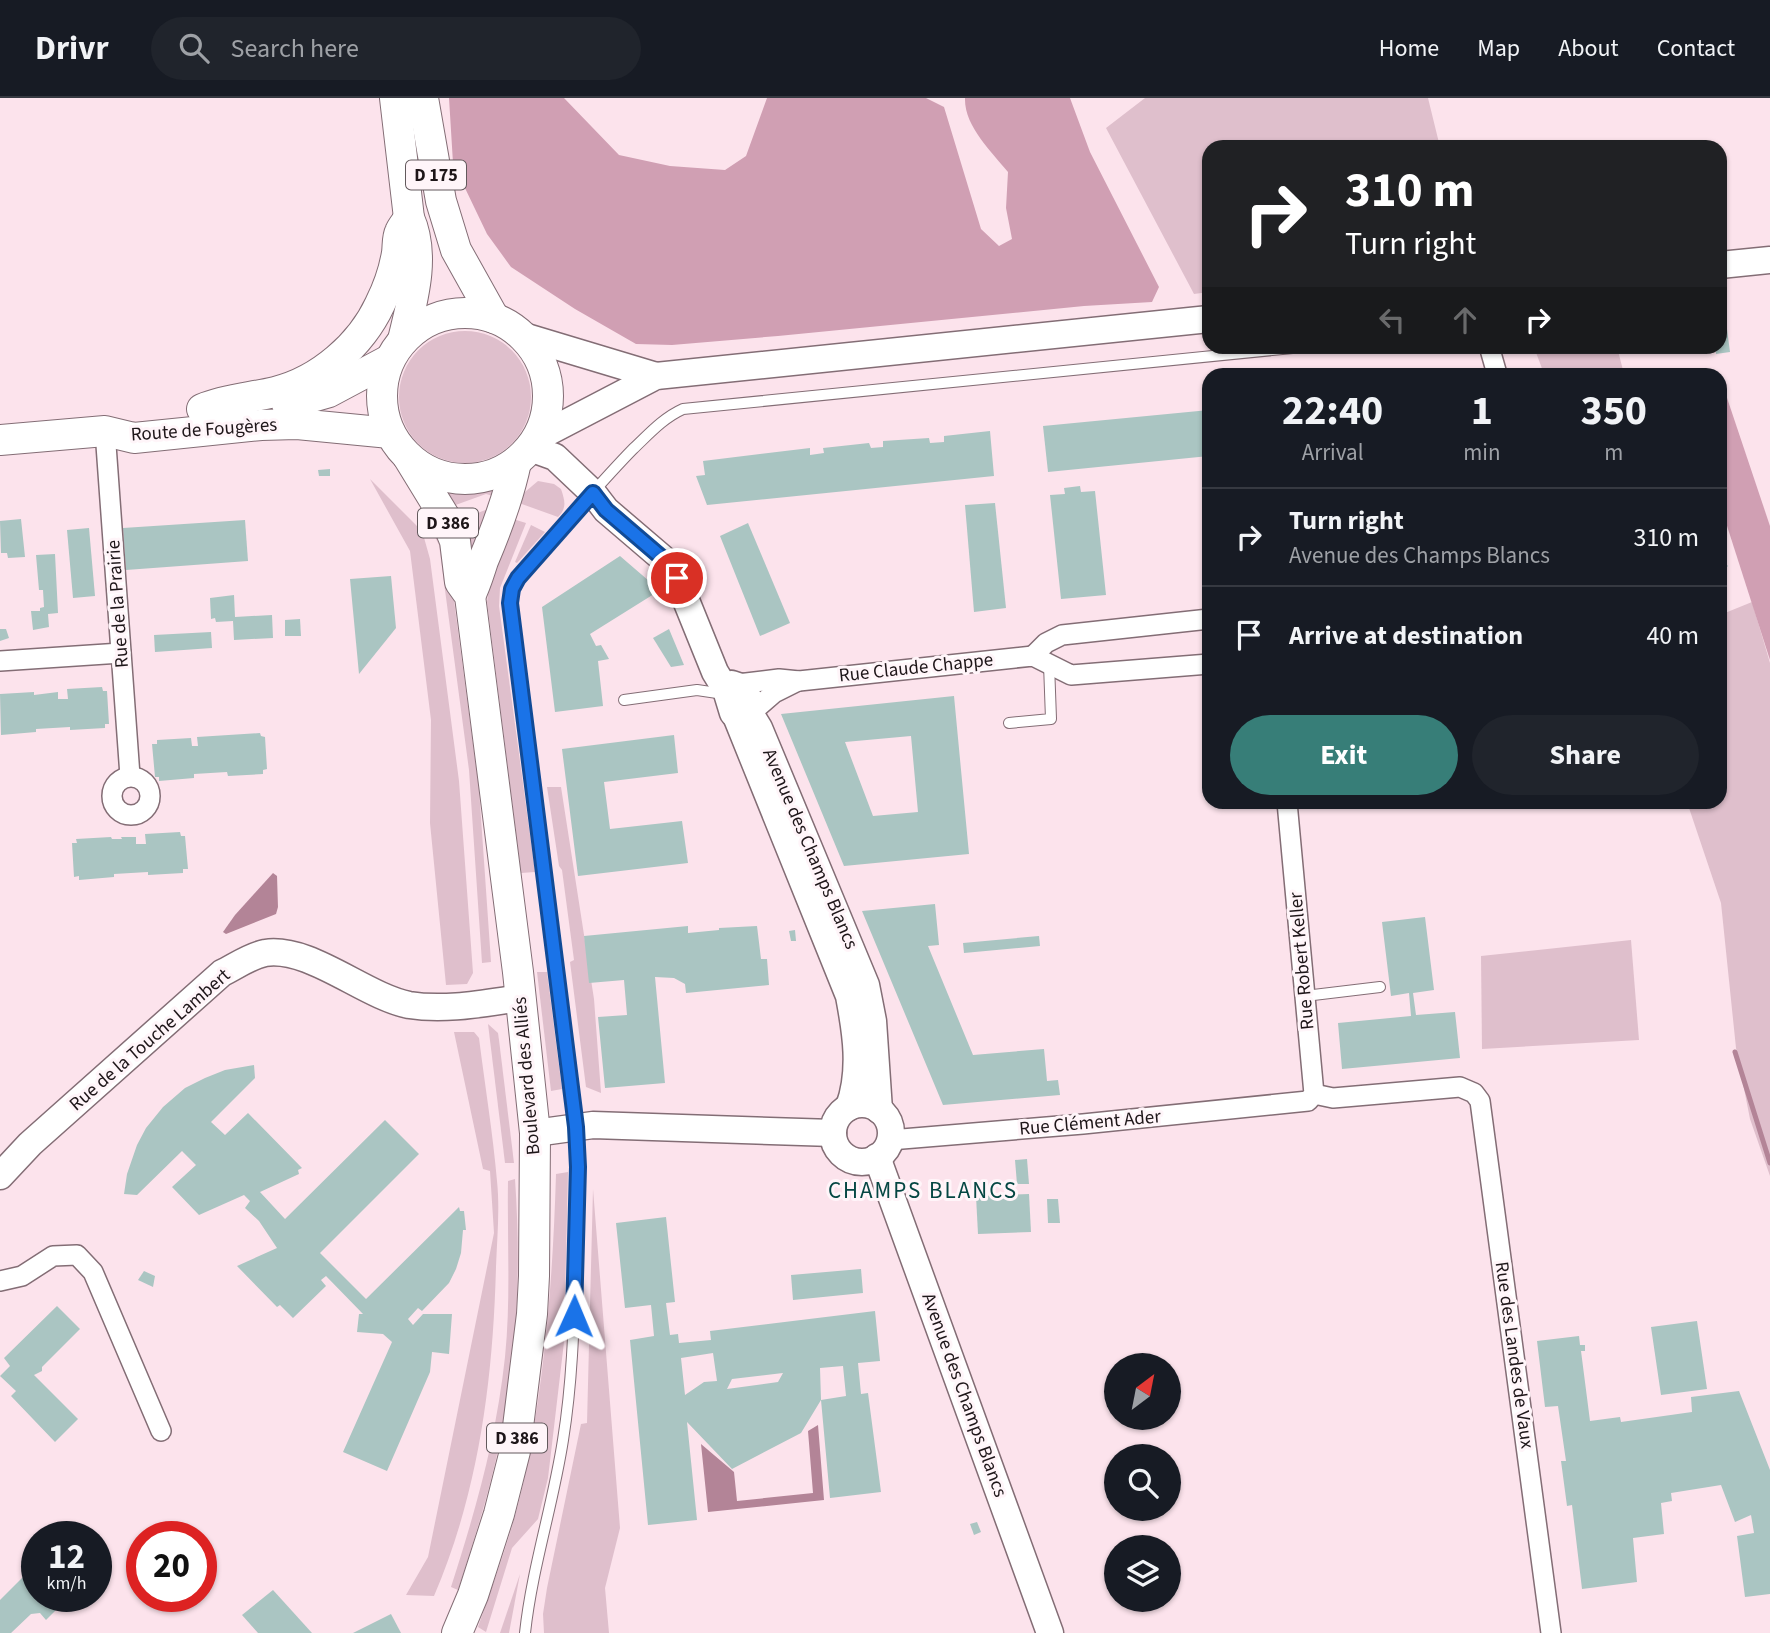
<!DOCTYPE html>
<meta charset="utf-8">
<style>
body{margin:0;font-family:"Source Sans 3",sans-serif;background:#20242c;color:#f1f3f6;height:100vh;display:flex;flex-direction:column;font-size:26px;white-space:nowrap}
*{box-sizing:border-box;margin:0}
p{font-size:23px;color:#9ea1a6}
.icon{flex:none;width:38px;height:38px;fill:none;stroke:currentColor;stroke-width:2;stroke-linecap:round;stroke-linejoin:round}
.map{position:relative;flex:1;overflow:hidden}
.details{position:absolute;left:1202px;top:270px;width:525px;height:441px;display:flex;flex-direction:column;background:#171b24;border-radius:21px;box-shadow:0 2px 5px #0004}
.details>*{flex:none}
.top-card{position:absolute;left:1202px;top:42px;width:525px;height:214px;border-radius:21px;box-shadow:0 2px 5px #0004;background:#202124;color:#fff;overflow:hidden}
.needle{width:46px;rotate:32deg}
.controls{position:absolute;left:1104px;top:1255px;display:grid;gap:14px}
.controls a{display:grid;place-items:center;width:77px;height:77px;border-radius:50%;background:#171b24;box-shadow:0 2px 5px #0004;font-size:35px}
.speed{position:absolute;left:21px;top:1423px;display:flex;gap:14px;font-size:35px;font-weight:700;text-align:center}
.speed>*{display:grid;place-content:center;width:91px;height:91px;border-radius:50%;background:#171b24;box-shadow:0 2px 5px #0004;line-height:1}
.speed small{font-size:18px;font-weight:400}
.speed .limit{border:10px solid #d22;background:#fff;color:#111}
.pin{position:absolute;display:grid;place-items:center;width:60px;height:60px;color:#fff;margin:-30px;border:4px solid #fff;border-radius:50%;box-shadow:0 2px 7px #0007}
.me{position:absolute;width:77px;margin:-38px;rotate:1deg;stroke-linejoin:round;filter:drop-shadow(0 0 5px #0008)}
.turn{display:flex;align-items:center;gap:24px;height:147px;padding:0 28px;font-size:32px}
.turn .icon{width:91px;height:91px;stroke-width:2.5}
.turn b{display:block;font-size:49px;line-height:60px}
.lanes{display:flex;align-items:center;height:66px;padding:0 28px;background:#0003;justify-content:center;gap:35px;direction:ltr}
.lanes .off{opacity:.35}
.eta{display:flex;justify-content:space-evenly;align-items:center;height:119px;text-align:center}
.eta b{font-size:42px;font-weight:700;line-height:49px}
.cta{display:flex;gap:14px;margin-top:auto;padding:14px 28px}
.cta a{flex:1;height:80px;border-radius:42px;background:#377e78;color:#fff;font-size:28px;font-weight:700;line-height:80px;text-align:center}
.cta a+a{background:#20242c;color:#f1f3f6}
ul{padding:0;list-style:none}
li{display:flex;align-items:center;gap:21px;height:98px;padding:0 28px;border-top:2px solid #363941}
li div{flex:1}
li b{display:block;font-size:26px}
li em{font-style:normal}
header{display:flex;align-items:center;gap:42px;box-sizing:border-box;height:98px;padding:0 35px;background:#171b24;border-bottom:2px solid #363941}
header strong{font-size:33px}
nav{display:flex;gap:38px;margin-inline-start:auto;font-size:24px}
.search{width:490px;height:63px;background:#20242c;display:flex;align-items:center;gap:18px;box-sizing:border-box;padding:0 24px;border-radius:38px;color:#9ea1a6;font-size:26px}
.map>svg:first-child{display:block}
.green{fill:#dfbfcc}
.forest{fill:#d09fb3}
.water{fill:#b38497}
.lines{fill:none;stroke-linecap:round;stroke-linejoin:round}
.stream{stroke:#b38497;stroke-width:5}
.building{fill:#aac5c2;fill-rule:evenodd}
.lane-casing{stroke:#836d75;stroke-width:12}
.street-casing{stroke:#836d75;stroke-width:22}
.secondary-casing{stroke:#836d75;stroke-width:29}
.primary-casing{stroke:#836d75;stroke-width:32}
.lane{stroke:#fff;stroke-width:10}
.street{stroke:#fff;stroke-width:19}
.secondary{stroke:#fff;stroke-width:26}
.primary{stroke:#fff;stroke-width:30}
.route-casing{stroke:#114b97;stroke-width:18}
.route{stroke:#1a73e8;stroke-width:12}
.labels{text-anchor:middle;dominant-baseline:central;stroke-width:6;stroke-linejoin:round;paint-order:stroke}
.shield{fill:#fff5f9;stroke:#62595c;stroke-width:2}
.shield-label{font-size:18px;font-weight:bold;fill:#1e1619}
.street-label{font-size:19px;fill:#1e1619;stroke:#fff5f9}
.quarter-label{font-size:23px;letter-spacing:2px;fill:#054743;stroke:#fff5f9}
</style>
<header>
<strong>Drivr</strong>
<div class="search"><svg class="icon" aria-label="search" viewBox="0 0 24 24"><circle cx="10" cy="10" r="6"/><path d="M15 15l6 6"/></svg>Search here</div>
<nav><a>Home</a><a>Map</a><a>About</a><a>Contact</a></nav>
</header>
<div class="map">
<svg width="1770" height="1535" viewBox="0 0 1770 1535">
<rect width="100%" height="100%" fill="#fce3ec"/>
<g class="green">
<polygon points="1145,0 1428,0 1440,49 1209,49 1209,194 1194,196 1106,30"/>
<circle cx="465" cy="299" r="66"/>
<polygon points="1534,249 1617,249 1624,276 1544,276"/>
<polygon points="370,381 416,427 423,436 430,461 459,683 473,875 467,886 446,887 430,725 431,622 410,453"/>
<path d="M538 383 554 386 561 391C565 403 567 410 558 419L519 405 525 394Z"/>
<polygon points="500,389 497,399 486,396 450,409 441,392 476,394"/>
<polygon points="488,411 468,462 457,423"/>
<polygon points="513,421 526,425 500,490 499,508 535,774 521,775 487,504 489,486"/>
<polygon points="531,427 545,434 517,465 515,464"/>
<polygon points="440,429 453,495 479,691 491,864 482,865 469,672 439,447 432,433"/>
<polygon points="1752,504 1770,565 1770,1078 1750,1021 1736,950 1721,805 1687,704 1720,704 1720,517"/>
<polygon points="547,689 561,689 594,901 601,995 586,989 570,864 574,862 562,772 559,768"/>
<polygon points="1631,842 1639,942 1482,951 1481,858"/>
<polygon points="537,874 547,874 562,991 551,993"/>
<polygon points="488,926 498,935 499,942 514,1065 505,1065"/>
<path d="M454 934H474L479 940C485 988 493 1036 497 1083 500 1111 497 1141 496 1169 493 1282 479 1393 434 1498L406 1497 428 1459 494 1135 490 1073 483 1071Z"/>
<path d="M568 1074 564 1244 548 1380 538 1421 512 1450 486 1534 478 1529C495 1481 513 1432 524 1382 545 1282 553 1178 556 1076Z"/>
<path d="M515 1081C521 1168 518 1257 500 1342 490 1393 474 1442 458 1492L451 1489C476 1411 496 1341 505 1259 511 1201 507 1141 508 1083Z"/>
<polygon points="593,1091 620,1430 605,1490 609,1535 544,1535 543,1516 547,1490 581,1326 587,1325"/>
<polygon points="520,1476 509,1535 500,1535"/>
</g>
<g class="forest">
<path d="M449 0H564L619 57 670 68 725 72 746 58 767 0H926L944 9 981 131 999 148 1012 141 1006 110 1008 74C992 54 964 28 965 0H1070L1090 54 1159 189 1152 204 1084 208 778 238 672 247 636 246 575 211 511 169 487 136 453 65Z"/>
<polygon points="1720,279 1770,428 1770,562 1720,406"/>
</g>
<g class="water">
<polygon points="273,775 277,778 278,809 276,816 226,836 223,834 235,817"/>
<polygon points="818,1327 824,1402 708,1414 701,1346 734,1374 737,1403 813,1395 808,1333"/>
</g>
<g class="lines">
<polyline class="stream" points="1735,954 1770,1065"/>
</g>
<g class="building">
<polygon points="1724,208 1730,254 1716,256 1715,248 1720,248 1720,209"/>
<polygon points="1209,312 1209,358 1048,374 1043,328"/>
<polygon points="990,333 994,378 707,407 696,378 705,377 703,363 810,350 810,357 824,355 823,350 869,345 871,350 883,349 883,343 929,340 930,345 944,344 944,338"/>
<polygon points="330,371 330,378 319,378 318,372"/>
<polygon points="1080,388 1081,394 1095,393 1106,497 1061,501 1050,397 1065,396 1064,390"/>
<polygon points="995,405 1006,510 974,514 965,407"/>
<polygon points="21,421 25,459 8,460 7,455 1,455 0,423"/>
<polygon points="245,422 248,463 126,472 123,430"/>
<polygon points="748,425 790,525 760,538 720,438"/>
<polygon points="89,430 95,498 73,500 67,432"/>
<polygon points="55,456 58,515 48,516 49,529 33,532 31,513 40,513 40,510 44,509 43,492 39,492 36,457"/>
<polygon points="620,458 649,483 654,496 590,536 596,548 601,547 609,561 598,563 603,608 555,614 542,509"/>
<polygon points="1720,460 1728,468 1720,476"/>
<polygon points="391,478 396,530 359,576 350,481"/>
<polygon points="234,497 235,519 272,517 273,540 234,542 233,523 216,524 215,520 211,521 210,500"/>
<polygon points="300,521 301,538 285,538 285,522"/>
<polygon points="0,531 6,531 9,540 0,543"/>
<polygon points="669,531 684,567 671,569 653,540"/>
<polygon points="211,534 212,550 155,554 154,537"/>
<polygon points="102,589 103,593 107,593 109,626 105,626 105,630 70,632 70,629 36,631 36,634 1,637 0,596 34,594 34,597 58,594 58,601 68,601 67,591"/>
<path d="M954 598 969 756 844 768 781 616ZM911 638 918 714 873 718 845 644Z"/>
<polygon points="260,635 261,638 265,639 267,671 263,672 263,676 228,678 227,674 194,676 194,680 159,683 159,679 155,679 152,646 157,646 157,642 191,640 192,648 198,648 197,639"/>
<polygon points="674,637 678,675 604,684 610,731 682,723 688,765 578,778 562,651"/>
<polygon points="180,734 181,738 185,738 188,771 183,771 183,775 148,777 148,774 114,776 114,779 79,782 79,778 74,779 72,745 77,745 76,741 111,739 112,741 122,741 121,739 136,739 136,746 146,746 145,736"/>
<polygon points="935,806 939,847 928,848 973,957 1044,951 1047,983 1058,982 1060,997 943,1007 862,813"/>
<polygon points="1425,819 1434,892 1413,895 1416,917 1455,914 1460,960 1342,971 1338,925 1411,918 1409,895 1391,898 1382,824"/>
<polygon points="688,828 688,835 719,832 719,830 757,828 761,861 767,861 769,887 686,895 685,886 674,880 655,879 665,985 605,990 598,919 627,917 624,882 589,885 584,838"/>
<polygon points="795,832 796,843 791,843 789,833"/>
<polygon points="1039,838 1040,848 964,855 963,845"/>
<polygon points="254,967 255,980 211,1024 225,1037 248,1015 302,1070 298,1072 299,1076 260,1094 285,1121 385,1022 419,1056 320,1155 366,1201 459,1109 460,1113 464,1113 466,1132 463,1132 461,1155 456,1171 449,1185 422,1213 418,1210 408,1221 413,1227 423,1216 452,1216 449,1256 432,1254 430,1274 387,1373 343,1354 392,1244 383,1236 357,1234 359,1216 363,1216 326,1178 321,1182 326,1188 293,1220 280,1207 277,1209 237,1168 277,1150 259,1123 245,1110 250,1103 244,1097 199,1117 172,1089 196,1067 182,1053 137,1097 124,1096 127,1076 137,1047 146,1030 163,1009 185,990 205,980 225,972"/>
<polygon points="1027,1061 1029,1086 1017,1086 1015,1062"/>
<polygon points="1029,1096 1031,1134 978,1136 976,1098"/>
<polygon points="1047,1101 1058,1101 1060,1125 1048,1125"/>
<path d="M666 1119 675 1204 666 1205 670 1237 678 1236 679 1245 711 1242 710 1233 875 1213 880 1263 858 1265 861 1296 868 1295 881 1394 830 1400 821 1302 801 1335 732 1371 687 1324 697 1422 648 1427 630 1242 654 1238 651 1207 625 1210 616 1125ZM713 1255 717 1283 704 1284 685 1297 681 1260ZM843 1268 846 1298 821 1302 820 1270ZM783 1275 778 1284 727 1291 732 1281Z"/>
<polygon points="861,1171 863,1195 793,1202 791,1177"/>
<polygon points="144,1173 155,1178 153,1189 138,1182"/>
<polygon points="57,1208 80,1231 42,1269 42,1273 34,1277 78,1321 55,1344 11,1298 16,1293 0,1278 10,1268 4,1260"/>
<polygon points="1697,1223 1707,1291 1661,1297 1651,1229"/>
<polygon points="1579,1238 1580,1247 1585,1247 1585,1253 1581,1253 1590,1323 1620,1319 1621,1324 1692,1314 1691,1299 1739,1293 1770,1372 1770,1496 1745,1499 1737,1438 1754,1435 1751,1417 1735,1424 1721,1387 1671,1395 1672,1403 1661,1405 1664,1436 1633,1440 1637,1484 1582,1491 1572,1407 1567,1408 1561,1363 1566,1363 1558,1308 1545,1309 1537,1243"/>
<polygon points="977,1424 981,1434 974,1437 970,1426"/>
<polygon points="24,1478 35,1488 37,1486 37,1498 70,1498 46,1522 40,1515 31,1516 11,1535 0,1535 0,1502"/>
<polygon points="273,1492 312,1535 258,1535 242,1517"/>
<polygon points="391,1516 401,1535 353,1535"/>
</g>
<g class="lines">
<defs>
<g id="lane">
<polyline points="624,602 697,592 724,596"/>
<polyline points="1009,625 1051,621 1049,566"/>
<polyline points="1305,898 1380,889"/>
<path d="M525 1535C532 1470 553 1407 563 1342 572 1286 574 1229 575 1173 576 1125 578 1077 576 1029L510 505 512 491 518 480C556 437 593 392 633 351 649 336 663 320 683 311L1313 248"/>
</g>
<g id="street">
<polyline points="1489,248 1497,276"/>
<polyline points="105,333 130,678"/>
<polyline points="1033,558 1046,545 1062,537 1209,521"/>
<polyline points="0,563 121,555"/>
<polyline points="738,586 779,581 799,583 1033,558 1071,577 1209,566"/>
<polyline points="752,614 774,595 798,583"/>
<circle cx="131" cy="698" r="19"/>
<polyline points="1314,996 1333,1000 1460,989 1474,995 1480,1003 1551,1535"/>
<polyline points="890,1042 1083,1026 1308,1003 1314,996 1287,704"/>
<polyline points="0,1183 22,1178 53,1158 77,1157 93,1174 161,1333"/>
</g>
<g id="secondary">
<polyline points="1720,167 1770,162"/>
<polyline points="523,238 656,278"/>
<polyline points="537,340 656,278 1209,221"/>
<polyline points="530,350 555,359 593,395 606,412 668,465 677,480 715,574 726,592 733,615 739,621 748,621 752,614 749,601 741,589 732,586 726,592"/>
<polyline points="751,617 759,630 866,887 873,923 879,1012"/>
<path d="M736 618 849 898C856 935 862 973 849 1009"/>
<circle cx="862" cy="1035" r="29"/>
<polyline points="535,1035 593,1027 833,1035"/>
<polyline points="877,1059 1050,1535"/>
<path d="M0 1078 30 1046 222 875C236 868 250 858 265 855 310 848 364 898 409 907 446 913 485 905 521 900"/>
</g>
<g id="primary">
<path d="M395 0 409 120C426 158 412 204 403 242"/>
<polyline points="423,0 441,103 456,152 494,220"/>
<circle cx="465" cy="298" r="83"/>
<polyline points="287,306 329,294 389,262"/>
<path d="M202 311C226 301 250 300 275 294 320 283 361 247 380 206 388 190 394 173 397 155 398 148 397 140 400 134 402 129 406 125 409 120"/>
<polyline points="0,342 105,333 134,340 261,327 297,326 390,335"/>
<polyline points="408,359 446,421 455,443 460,484 470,498 518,874 535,1035 534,1178 532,1216 515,1353 499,1416 473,1497 457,1535"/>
<path d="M470 498C476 486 479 475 483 463 497 430 509 398 516 364"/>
</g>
</defs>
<use href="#lane" class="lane-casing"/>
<use href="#street" class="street-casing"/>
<use href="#secondary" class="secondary-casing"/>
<use href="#primary" class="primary-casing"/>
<use href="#lane" class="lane"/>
<use href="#street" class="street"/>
<use href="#secondary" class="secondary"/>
<use href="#primary" class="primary"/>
</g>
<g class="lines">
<defs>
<polyline id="route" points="574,1218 578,1069 576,1029 510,505 512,491 518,480 593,395 606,412 668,465 677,480"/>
</defs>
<use href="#route" class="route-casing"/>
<use href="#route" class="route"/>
</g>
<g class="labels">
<g class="shield">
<rect x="406" y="62.5" width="60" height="29" rx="5"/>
<rect x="418" y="410.5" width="60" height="29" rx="5"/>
<rect x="487" y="1325.5" width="60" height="29" rx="5"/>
</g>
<g class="shield-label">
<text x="436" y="77">D 175</text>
<text x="448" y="425">D 386</text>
<text x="517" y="1340">D 386</text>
</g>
<g class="street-label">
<text transform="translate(204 332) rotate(-4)">Route de Fougères</text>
<text transform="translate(118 506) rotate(-94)">Rue de la Prairie</text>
<text transform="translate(916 570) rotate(-6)">Rue Claude Chappe</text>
<text transform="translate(810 751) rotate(67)">Avenue des Champs Blancs</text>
<text transform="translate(1302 863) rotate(-95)">Rue Robert Keller</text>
<text transform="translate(150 942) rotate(-41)">Rue de la Touche Lambert</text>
<text transform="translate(527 978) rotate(-95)">Boulevard des Alliés</text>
<text transform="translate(1090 1025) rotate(-5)">Rue Clément Ader</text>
<text transform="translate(1514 1257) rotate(82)">Rue des Landes de Vaux</text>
<text transform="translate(964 1297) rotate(70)">Avenue des Champs Blancs</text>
</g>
<g class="quarter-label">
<text x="923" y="1092">CHAMPS BLANCS</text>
</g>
</g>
</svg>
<div class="controls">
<a><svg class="needle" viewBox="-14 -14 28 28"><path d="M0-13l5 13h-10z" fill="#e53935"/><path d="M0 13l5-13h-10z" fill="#9ea1a6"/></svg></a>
<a><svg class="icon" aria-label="search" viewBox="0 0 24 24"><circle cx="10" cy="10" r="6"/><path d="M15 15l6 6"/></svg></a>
<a><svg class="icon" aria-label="layers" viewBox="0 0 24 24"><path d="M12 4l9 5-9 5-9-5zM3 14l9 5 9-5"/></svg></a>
</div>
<div class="speed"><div>12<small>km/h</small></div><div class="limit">20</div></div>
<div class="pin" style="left:677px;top:480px;background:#d93025"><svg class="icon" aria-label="arrive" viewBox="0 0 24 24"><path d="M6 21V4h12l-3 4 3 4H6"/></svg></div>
<svg class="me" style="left:574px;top:1218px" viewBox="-20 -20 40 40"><path d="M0-17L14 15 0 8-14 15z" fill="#1a73e8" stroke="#fff" stroke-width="4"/></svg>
<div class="top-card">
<div class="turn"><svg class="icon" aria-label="right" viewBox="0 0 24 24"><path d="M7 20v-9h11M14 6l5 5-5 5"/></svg><div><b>310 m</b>Turn right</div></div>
<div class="lanes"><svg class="icon off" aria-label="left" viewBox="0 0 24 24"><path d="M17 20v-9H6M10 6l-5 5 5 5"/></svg><svg class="icon off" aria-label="ahead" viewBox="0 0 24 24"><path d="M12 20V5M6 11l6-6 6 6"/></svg><svg class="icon" aria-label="right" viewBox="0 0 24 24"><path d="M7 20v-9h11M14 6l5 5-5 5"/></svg></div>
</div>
<section class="details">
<div class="eta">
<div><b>22:40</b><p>Arrival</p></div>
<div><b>1</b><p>min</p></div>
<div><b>350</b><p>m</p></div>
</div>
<ul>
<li><svg class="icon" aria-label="right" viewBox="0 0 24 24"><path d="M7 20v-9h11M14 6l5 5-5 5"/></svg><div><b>Turn right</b><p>Avenue des Champs Blancs</p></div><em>310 m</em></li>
<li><svg class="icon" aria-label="arrive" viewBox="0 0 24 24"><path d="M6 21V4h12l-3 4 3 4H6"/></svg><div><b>Arrive at destination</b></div><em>40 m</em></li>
</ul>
<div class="cta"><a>Exit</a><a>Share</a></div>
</section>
</div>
